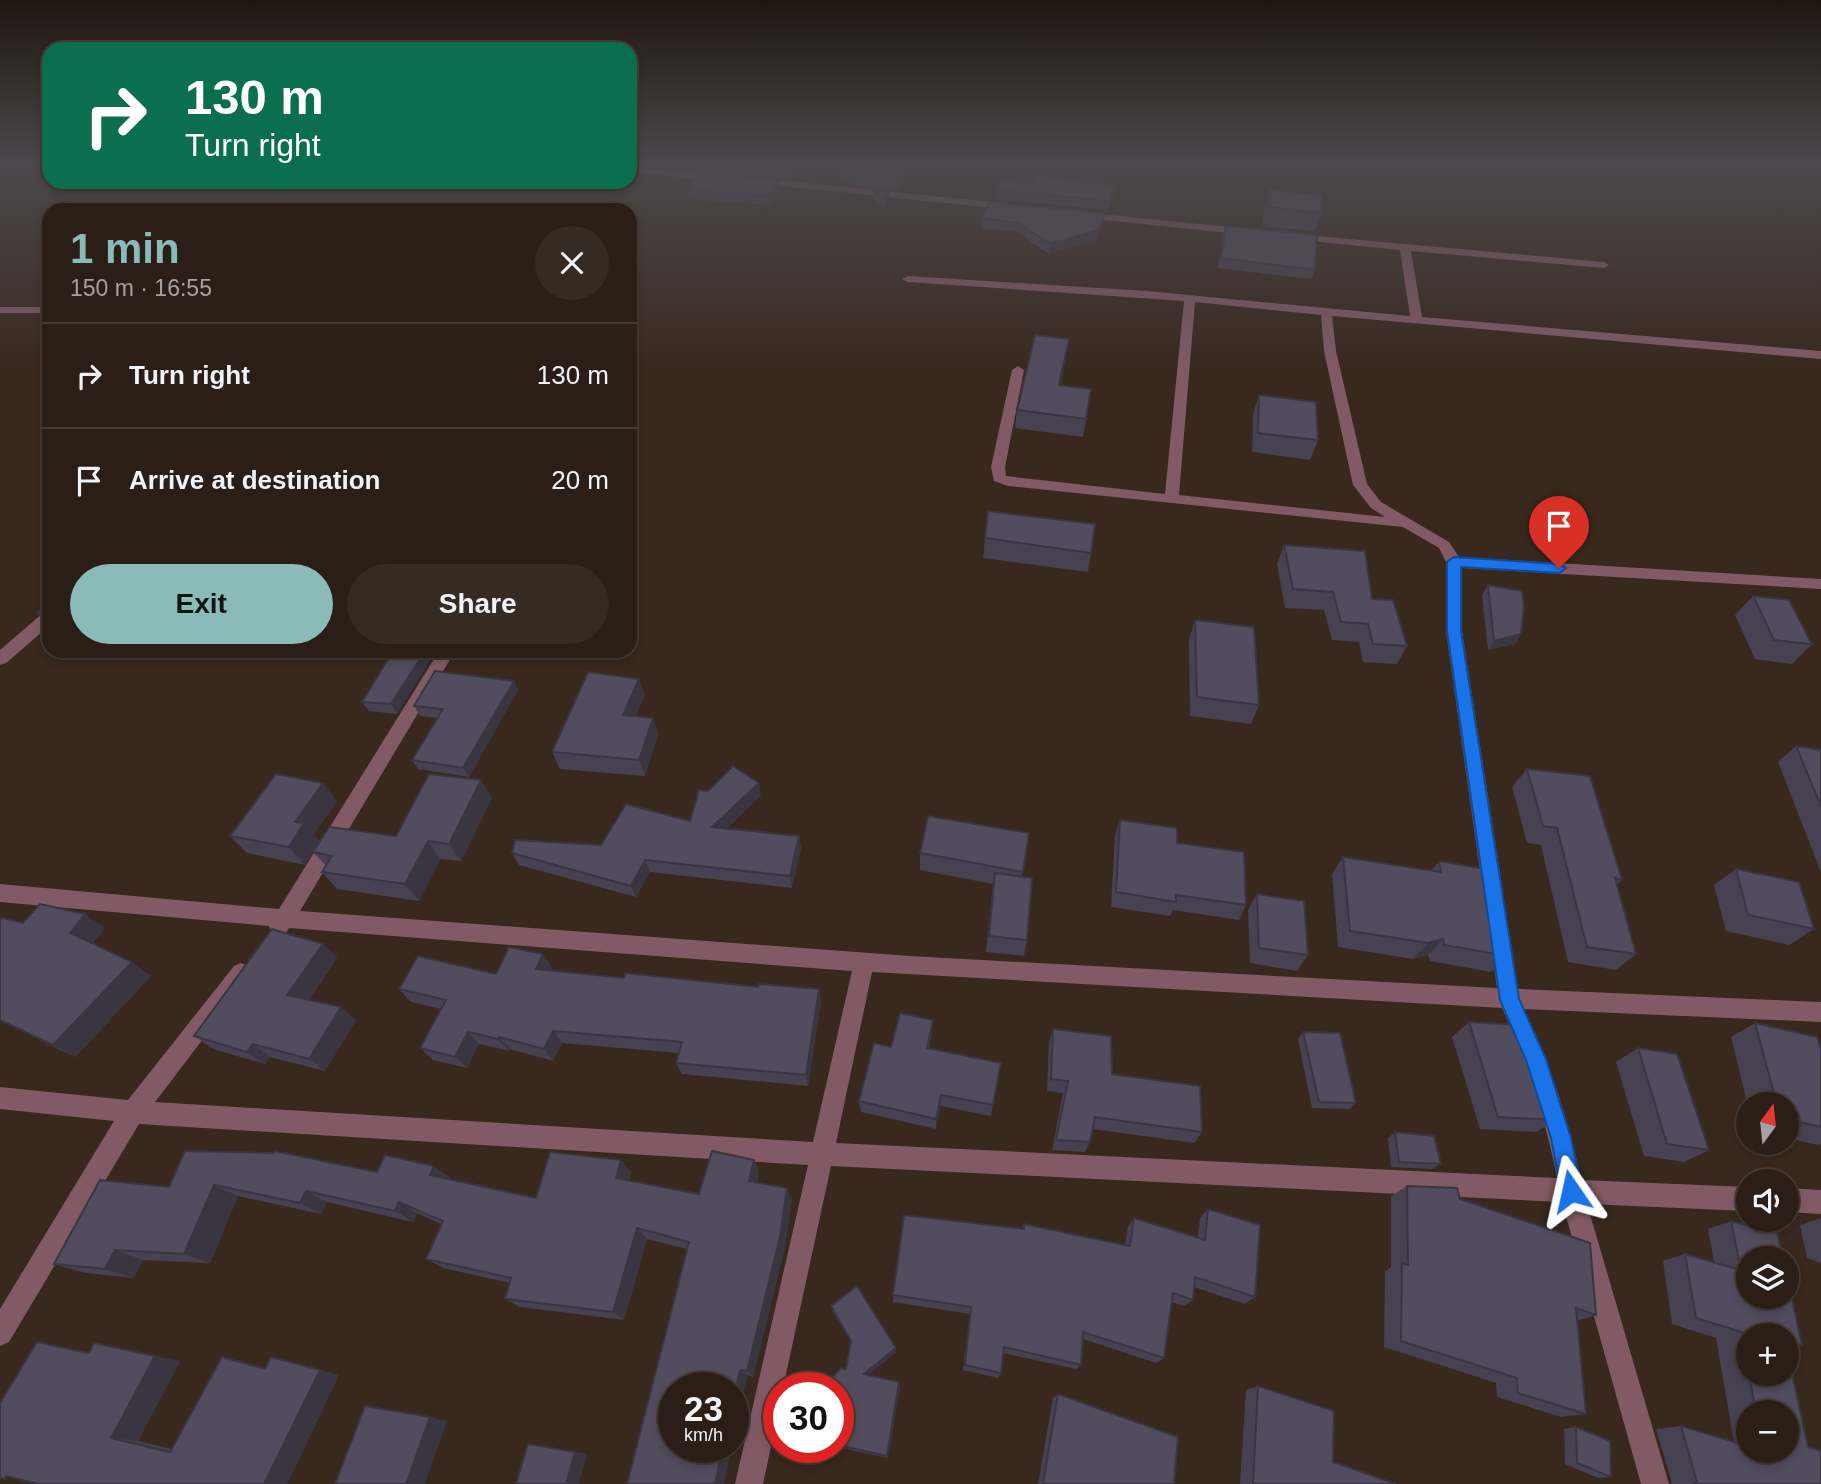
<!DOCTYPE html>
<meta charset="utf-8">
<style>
body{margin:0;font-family:Arial,sans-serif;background:#362b23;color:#f1f3f6;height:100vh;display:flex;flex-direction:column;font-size:26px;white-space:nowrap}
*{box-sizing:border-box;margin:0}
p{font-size:23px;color:#a5a2a1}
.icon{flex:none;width:38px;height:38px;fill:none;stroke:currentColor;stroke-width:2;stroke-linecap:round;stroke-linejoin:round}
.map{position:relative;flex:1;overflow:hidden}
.sheet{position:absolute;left:42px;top:203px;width:595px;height:455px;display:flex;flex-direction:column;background:#2a1e16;border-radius:21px;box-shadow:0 4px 10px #0003,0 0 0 2px #463c35}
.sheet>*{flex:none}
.hud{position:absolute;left:42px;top:42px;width:595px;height:147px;border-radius:21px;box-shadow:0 4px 10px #0003,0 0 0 2px #463c35;background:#0b6e4f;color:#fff;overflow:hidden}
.needle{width:46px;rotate:15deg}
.controls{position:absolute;left:1736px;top:1092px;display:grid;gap:14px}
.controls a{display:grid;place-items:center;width:63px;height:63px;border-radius:50%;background:#2a1e16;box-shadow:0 4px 10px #0003,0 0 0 2px #463c35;font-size:35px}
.speed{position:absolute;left:658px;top:1372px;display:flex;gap:14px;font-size:35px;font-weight:700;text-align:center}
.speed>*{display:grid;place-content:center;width:91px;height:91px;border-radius:50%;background:#2a1e16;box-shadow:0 4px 10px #0003,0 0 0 2px #463c35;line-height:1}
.speed small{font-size:18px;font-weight:400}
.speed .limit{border:10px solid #d22;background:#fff;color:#111}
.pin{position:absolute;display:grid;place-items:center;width:60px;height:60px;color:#fff;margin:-72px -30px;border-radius:50% 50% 50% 0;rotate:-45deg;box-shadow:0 0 7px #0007}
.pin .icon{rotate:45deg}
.me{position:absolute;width:77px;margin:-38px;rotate:349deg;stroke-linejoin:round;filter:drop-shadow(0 0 5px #0008)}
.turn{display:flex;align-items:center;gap:24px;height:147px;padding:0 28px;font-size:32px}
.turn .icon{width:91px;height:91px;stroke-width:2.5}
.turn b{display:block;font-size:49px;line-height:60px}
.round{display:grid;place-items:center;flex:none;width:74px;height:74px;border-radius:37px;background:#362b23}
.summary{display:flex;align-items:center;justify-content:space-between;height:119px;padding:0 28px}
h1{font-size:42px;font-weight:800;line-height:52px;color:#8bbbb9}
.primary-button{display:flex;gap:14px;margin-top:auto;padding:14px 28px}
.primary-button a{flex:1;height:80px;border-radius:42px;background:#8bbbb9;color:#111;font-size:28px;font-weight:800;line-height:80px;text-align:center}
.primary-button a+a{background:#362b23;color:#f1f3f6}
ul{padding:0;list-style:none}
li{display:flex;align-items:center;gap:21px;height:105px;padding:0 28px;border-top:2px solid #463c35}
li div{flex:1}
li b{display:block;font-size:26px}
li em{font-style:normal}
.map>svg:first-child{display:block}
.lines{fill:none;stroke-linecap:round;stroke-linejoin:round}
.minor{fill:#825a66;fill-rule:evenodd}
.wall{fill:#464252;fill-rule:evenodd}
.shaded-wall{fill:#393642}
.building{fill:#514d5f;stroke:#393642;stroke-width:2}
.route{fill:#1a73e8;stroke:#114b97;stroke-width:2}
</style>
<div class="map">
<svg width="1821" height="1484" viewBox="0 0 1821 1484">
<rect width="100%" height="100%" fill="#38281e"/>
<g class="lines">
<g class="minor">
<polygon points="630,166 719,175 724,178 719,181 630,172"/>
<polygon points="758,178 1012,204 1017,207 1012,210 755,183 753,181"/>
<polygon points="1081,212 1248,229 1253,232 1248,235 1077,217 1077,213"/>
<path d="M1294 234 1604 262 1609 265 1604 268 1411 251 1422 317 1821 351V359L1332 316 1336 351 1367 484 1381 502 1449 542 1459 557 1821 579V589L1462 568V631L1503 892 1500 898 1493 901 1486 898 1483 892 1446 631V562L1439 548 1403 527 1008 486 994 481 991 467 1012 370 1018 366 1024 370 1005 467 1006 476 1165 494 1184 301 908 282 902 279 908 276 1147 291 1410 316 1400 250 1290 239 1289 237ZM1195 302 1321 315 1324 351 1353 485 1371 508 1385 517 1179 495Z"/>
<rect x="0" y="307" width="49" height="6"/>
<polygon points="49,611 49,626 6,663 0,665 0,650 43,613"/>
<path d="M439 651H455L300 911 910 956 1497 988 1490 937 1493 931 1500 928 1507 931 1510 937 1518 989 1821 1002V1022L1524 1009C1550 1064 1569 1120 1581 1180L1748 1187V1211L1587 1204 1669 1484H1641L1562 1202 831 1166 783 1388H779V1410L763 1484H735L808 1165 139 1124 9 1342 0 1346V1309L114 1121 0 1109V1087L128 1100 234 966 241 963 248 966 251 973 248 980 155 1102 813 1142 852 971 289 928 286 933 279 936 272 933 269 926 0 902V884L279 909ZM872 972 1502 1008C1527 1063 1546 1119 1557 1178L836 1143Z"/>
<polygon points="1787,1188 1821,1190 1821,1214 1787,1212"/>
</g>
</g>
<g class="wall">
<polygon points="706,166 792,166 792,172 788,179 707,171"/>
<polygon points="830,166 909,166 909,171 897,190 855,186"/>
<polygon points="779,181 780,190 769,205 689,199 687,190"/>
<polygon points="1269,189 1321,213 1315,231 1262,226 1265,207"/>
<polygon points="873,190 889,192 889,201 885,208 873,199"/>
<polygon points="996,190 1114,195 1108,210 996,199"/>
<polygon points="981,218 1103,223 1097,239 1049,254 1017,232 981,228"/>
<polygon points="1226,226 1315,270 1311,279 1218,268"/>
<polygon points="1069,339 1061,385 1091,389 1083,437 1015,428 1017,410"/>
<polygon points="1259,395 1318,440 1310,460 1252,452 1253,414"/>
<polygon points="985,538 1091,553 1088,572 983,558"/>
<polygon points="1284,545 1372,599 1407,646 1397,664 1363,662 1359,642 1332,640 1324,610 1285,608 1277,564"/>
<polygon points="1488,585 1521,634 1515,644 1488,650 1482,595"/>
<polygon points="1753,596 1812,644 1792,664 1755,659 1735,615"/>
<polygon points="49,600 49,625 37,613"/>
<polygon points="1195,620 1259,705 1251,724 1190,716 1189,640"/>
<polygon points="393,651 397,714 369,711 362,702"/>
<polygon points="514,681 518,690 469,777 418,769 412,760 438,718 420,716 414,706"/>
<polygon points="645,695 635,716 653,718 658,734 645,776 560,769 552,752"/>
<polygon points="1796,746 1821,750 1821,872 1778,762"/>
<polygon points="1527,769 1622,880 1617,884 1636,954 1616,970 1568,962 1541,845 1527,843 1512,787"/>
<polygon points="761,796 726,828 799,836 801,848 792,888 650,872 636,897 519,865 512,853 601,845 690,821"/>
<polygon points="492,798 461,861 440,859 419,901 337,889 322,872 326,866 313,852 396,836"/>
<polygon points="337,801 314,834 305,865 247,853 230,836"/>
<polygon points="1120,820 1177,843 1246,905 1239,920 1173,910 1170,916 1111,907 1115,835"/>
<polygon points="1029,833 1022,876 1027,940 1024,956 986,952 993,884 920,870 920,853"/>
<polygon points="1343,857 1431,871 1439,861 1508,956 1491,972 1430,961 1428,955 1413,959 1338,947 1332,874"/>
<polygon points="1736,869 1814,929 1789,945 1726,931 1714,885"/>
<polygon points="1257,894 1308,955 1297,971 1250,963 1248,910"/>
<polygon points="0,920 105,928 92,944 151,976 75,1057 0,1021"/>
<polygon points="323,944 337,958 309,1000 356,1020 325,1071 270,1057 265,1064 213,1049 194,1036"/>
<polygon points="543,954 552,968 551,970 624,978 758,987 819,989 821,1002 808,1086 682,1074 676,1063 679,1053 562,1043 553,1061 510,1049 509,1051 479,1044 467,1068 433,1060 420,1048 441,1009 411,1002 399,989 496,974"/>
<polygon points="1469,1022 1556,1120 1536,1132 1480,1129 1452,1037"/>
<polygon points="1755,1023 1821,1050 1821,1144 1818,1145 1787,1138 1787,1104 1748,1104 1748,1107 1731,1037"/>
<polygon points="1053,1029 1112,1074 1202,1132 1194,1143 1092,1129 1090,1142 1085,1152 1052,1150 1063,1093 1047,1091 1049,1042"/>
<polygon points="932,1032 929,1049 1001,1063 991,1116 940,1106 936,1129 861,1112 859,1101 891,1047"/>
<polygon points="1303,1032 1356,1103 1350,1109 1312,1108 1298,1039"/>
<polygon points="1638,1048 1709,1150 1684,1162 1644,1156 1616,1062"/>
<polygon points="1395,1132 1441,1164 1432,1169 1391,1167 1388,1138"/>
<polygon points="185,1151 273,1153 274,1151 377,1172 385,1155 434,1166 450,1178 450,1179 536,1198 550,1152 621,1160 631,1172 629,1181 699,1194 712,1151 754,1160 759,1172 757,1182 787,1188 792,1200 785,1247 753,1377 747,1375 733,1438 733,1388 674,1388 674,1447 731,1447 724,1484 627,1484 687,1249 647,1239 624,1320 520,1307 505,1299 510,1283 443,1268 426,1259 441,1224 417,1213 413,1222 327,1202 321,1214 238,1196 210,1263 143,1260 134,1278 85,1273 54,1264 100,1180 169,1187"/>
<polygon points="1407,1186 1460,1199 1596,1315 1577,1321 1586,1414 1561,1417 1497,1397 1496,1383 1384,1347 1385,1271 1391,1268 1391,1196"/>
<polygon points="1208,1209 1255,1297 1245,1304 1194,1287 1193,1300 1184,1306 1171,1302 1164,1358 1156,1363 1083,1339 1081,1365 1076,1369 1003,1353 1001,1373 998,1378 963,1370 970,1314 893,1302 893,1295 1022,1229 1024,1224 1125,1245 1128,1227 1134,1218 1198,1237 1200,1218"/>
<polygon points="1821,1218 1821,1263 1807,1258 1800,1225"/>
<path d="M1731 1221 1802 1345 1787 1348V1335H1748V1374H1787L1808 1447 1821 1484H1670L1672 1483 1656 1429 1681 1426 1734 1442 1716 1338 1672 1324 1663 1261 1685 1254 1714 1262 1708 1229ZM1748 1412H1787V1451H1748Z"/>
<polygon points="831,1306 896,1348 896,1352 868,1375 900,1386 888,1458 838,1447 838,1388 846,1369 851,1342 833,1312"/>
<polygon points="89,1353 180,1361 138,1441 172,1449 222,1357 266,1368 339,1375 287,1484 38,1484"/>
<polygon points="1258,1386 1333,1462 1396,1484 1240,1484 1246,1390"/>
<polygon points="1058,1394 1174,1484 1038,1484 1053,1398"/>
<polygon points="1576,1427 1611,1477 1598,1478 1565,1464 1564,1429"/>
</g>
<g class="shaded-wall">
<polygon points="789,166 792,166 792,172 788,179 787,170"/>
<polygon points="906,166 909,166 909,171 897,190 897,181"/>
<polygon points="779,181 780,190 769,205 768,196"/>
<polygon points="1115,186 1114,195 1108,210 1109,201"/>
<polygon points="889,192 889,201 885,208 884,199"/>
<polygon points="1105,213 1103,223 1097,239 1049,254 1050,244"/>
<polygon points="1069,339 1066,356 1057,402 1059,385"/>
<polygon points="1521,634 1515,644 1488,650 1494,641"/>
<polygon points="425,651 436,651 397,714 391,704"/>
<polygon points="639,679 645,695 628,732 623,715"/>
<polygon points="514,681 518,690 469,777 463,768"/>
<polygon points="653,718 658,734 645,776 639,760"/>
<polygon points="481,780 492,798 461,861 449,844"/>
<polygon points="323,783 337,801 314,834 320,841 305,865 289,847 295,822"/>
<polygon points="759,783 761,796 716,839 712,827"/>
<polygon points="799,836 801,848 792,888 790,876"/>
<polygon points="428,841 440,859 419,901 405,884"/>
<polygon points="645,860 650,872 636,897 631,886"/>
<polygon points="85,914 105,928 90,947 70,933"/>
<polygon points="1443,939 1428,955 1413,959 1428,943"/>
<polygon points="323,944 337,958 303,1008 287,995"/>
<polygon points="543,954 552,968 545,982 536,969"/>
<polygon points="132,962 151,976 75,1057 53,1045"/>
<polygon points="819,989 821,1002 808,1086 806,1075"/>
<polygon points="341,1007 356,1020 325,1071 309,1059"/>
<polygon points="933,1020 932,1032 927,1060 927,1048"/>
<polygon points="553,1031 562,1043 553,1061 544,1049"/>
<polygon points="468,1032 479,1044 467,1068 455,1057"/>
<polygon points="499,1037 510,1049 509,1051 498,1039"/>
<polygon points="253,1044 270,1057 265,1064 247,1052"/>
<polygon points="941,1095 940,1106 936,1129 936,1119"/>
<polygon points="621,1160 631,1172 626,1190 616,1178"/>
<polygon points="754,1160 759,1172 754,1192 749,1181"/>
<polygon points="434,1166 450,1178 446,1187 430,1175"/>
<polygon points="214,1185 238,1196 210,1263 184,1254"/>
<polygon points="787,1188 792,1200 785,1247 753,1377 747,1371"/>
<polygon points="306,1191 327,1202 321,1214 300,1203"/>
<polygon points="399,1202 417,1213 413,1222 395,1211"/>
<polygon points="637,1228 647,1239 624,1320 613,1312"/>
<polygon points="115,1250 143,1260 134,1278 105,1269"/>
<polygon points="896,1348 896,1352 865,1377 864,1374"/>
<polygon points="155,1356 180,1361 138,1441 111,1438"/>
<polygon points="222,1357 245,1362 287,1374 265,1369"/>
<polygon points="271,1357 339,1375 287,1484 264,1484"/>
<polygon points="740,1370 747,1375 733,1438 733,1401"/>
<polygon points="899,1382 900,1386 888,1458 887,1456"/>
<polygon points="430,1417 447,1421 425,1484 406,1484"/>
<polygon points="723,1447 731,1447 724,1484 715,1484"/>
<polygon points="575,1452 587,1454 579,1484 566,1484"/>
</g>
<g class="building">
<polygon points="748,166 789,166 787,170"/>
<polygon points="841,166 906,166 897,181 855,177"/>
<polygon points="698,173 779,181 768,196 687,190"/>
<polygon points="1037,176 1115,186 1109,201 996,190 1002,180 1033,184"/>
<polygon points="1269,189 1322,196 1321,213 1267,207"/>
<polygon points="873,190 889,192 884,199"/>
<polygon points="990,202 1105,213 1099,230 1050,244 1018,223 981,218"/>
<polygon points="1226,226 1317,235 1315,270 1221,258"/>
<polygon points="1035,335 1069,339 1059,385 1091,389 1086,419 1017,410"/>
<polygon points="1259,395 1316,402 1318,440 1258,433"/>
<polygon points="988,511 1095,524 1091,553 985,538"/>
<polygon points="1284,545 1365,551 1372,599 1393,600 1407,646 1373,644 1368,624 1341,622 1333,592 1293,589"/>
<polygon points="1488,585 1522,591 1524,605 1521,634 1494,641"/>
<polygon points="1753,596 1789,600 1812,644 1774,640"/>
<polygon points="49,600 49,614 37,613"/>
<polygon points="1195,620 1254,627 1259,705 1197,697"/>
<polygon points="393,651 425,651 391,704 362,702"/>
<polygon points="435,671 514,681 463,768 412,760 443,709 414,706"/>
<polygon points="588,672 639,679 623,715 653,718 639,760 552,752"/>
<polygon points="1796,746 1821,750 1821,806"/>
<polygon points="733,766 759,783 712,827 799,836 790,876 645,860 631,886 512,853 515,840 601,845 626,804 690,821 699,790 708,791"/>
<polygon points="1527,769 1590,776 1622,880 1615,878 1636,954 1587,947 1557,828 1543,826"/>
<polygon points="276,774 323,783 295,822 304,823 289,847 230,836"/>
<polygon points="429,774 481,780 449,844 428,841 405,884 322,872 332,856 313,852 329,827 396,836"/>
<polygon points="928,816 1029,833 1023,872 920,853"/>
<polygon points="1120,820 1177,828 1177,843 1244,852 1246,905 1176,895 1176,902 1116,892"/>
<polygon points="1343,857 1441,872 1439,861 1492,870 1508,956 1444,945 1443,939 1428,943 1350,931"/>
<polygon points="1736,869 1799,882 1814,929 1748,915"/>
<polygon points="995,873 1032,878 1027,940 989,936"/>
<polygon points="1257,894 1304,901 1308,955 1259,948"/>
<polygon points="40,904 85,914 70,933 132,962 53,1045 0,1020 0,920 2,918 23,923"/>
<polygon points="272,929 323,944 287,995 341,1007 309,1059 253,1044 247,1052 194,1036"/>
<polygon points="509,947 543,954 536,969 624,978 625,973 758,987 758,984 819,989 806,1075 676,1063 682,1042 553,1031 544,1049 499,1037 498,1039 468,1032 455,1057 420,1048 446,1000 399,989 418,956 496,974"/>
<polygon points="900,1013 933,1020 927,1048 1001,1063 993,1105 941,1095 936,1119 859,1101 874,1043 891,1047"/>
<polygon points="1469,1022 1522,1025 1556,1120 1498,1117"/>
<polygon points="1755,1023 1817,1037 1821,1050 1821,1127 1787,1119 1787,1104 1777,1104"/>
<polygon points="1053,1029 1111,1036 1112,1074 1200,1086 1202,1132 1095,1117 1090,1142 1056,1140 1068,1081 1051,1079"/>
<polygon points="1303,1032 1340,1033 1356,1103 1319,1102"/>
<polygon points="1638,1048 1677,1054 1709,1150 1667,1144"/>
<polygon points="1395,1132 1434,1136 1441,1164 1399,1162"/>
<polygon points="185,1151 273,1153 274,1151 377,1172 385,1155 434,1166 430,1175 536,1198 550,1152 621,1160 616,1178 699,1194 712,1151 754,1160 749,1181 787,1188 780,1237 747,1371 740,1370 733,1401 733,1388 674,1388 674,1447 723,1447 715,1484 627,1484 689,1242 637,1228 613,1312 505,1299 511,1278 426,1259 443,1221 399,1202 395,1211 306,1191 300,1203 214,1185 184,1254 115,1250 105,1269 54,1264 100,1180 169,1187"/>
<polygon points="1407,1186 1457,1188 1460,1199 1590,1243 1596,1315 1576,1308 1586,1414 1518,1393 1517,1378 1401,1341 1402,1263 1408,1265"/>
<polygon points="1208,1209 1260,1225 1255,1297 1195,1277 1193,1300 1173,1293 1164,1358 1083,1332 1081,1365 1004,1347 1001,1373 965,1365 971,1307 893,1295 904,1215 1024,1229 1024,1224 1130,1246 1134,1218 1205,1240"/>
<polygon points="1731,1221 1777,1233 1783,1258 1748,1258 1748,1297 1787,1297 1787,1275 1802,1345 1787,1341 1787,1335 1748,1335 1748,1368 1742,1332 1696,1318 1685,1254 1741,1270"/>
<polygon points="857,1286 896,1348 864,1374 899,1382 887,1456 838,1445 838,1388 822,1388 841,1368 846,1369 851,1341 831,1306"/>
<polygon points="37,1342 89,1353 94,1343 155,1356 111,1438 170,1452 222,1357 265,1369 271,1357 320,1370 264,1484 38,1484 6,1476 5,1479 0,1478 0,1403"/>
<polygon points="1787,1350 1808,1447 1821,1451 1821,1484 1693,1484 1697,1482 1681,1426 1748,1446 1748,1451 1787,1451 1787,1412 1756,1412 1749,1374 1787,1374"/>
<polygon points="1258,1386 1334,1411 1333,1462 1396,1484 1253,1484"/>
<polygon points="1058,1394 1178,1437 1174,1484 1043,1484"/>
<polygon points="365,1406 430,1417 406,1484 335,1484"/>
<polygon points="1576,1427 1610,1441 1611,1477 1577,1463"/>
<polygon points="528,1444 575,1452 566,1484 516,1484"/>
</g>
<linearGradient id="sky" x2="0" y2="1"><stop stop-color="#1f1610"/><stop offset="0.44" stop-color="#4d484c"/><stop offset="1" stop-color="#4d484c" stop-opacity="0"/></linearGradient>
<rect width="1821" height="374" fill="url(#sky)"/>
<polygon class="route" points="1454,557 1559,564 1566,568 1559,573 1461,567 1461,631 1519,999 1546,1059 1571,1138 1582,1191 1579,1198 1571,1201 1564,1198 1561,1191 1551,1138 1526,1060 1500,1000 1447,631 1447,562"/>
</svg>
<div class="controls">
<a><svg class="needle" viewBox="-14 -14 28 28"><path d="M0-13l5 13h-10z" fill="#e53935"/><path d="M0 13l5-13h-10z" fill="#a5a2a1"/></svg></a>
<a><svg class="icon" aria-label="sound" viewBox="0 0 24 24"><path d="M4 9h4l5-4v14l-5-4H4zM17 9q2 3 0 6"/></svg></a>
<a><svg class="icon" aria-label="layers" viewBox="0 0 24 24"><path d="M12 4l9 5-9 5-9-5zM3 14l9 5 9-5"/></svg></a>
<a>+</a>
<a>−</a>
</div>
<div class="speed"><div>23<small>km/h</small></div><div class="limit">30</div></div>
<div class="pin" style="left:1559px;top:568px;background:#d93025"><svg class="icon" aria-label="arrive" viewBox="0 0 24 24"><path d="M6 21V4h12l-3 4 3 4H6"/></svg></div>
<svg class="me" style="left:1571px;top:1191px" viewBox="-20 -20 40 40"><path d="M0-17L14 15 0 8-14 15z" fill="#1a73e8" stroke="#fff" stroke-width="4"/></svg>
<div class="hud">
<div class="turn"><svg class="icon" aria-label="right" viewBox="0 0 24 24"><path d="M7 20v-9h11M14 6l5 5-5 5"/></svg><div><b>130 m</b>Turn right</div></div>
</div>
<section class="sheet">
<div class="summary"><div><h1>1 min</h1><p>150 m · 16:55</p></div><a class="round"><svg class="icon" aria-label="close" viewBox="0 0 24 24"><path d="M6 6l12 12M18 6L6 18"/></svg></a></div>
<ul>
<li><svg class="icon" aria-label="right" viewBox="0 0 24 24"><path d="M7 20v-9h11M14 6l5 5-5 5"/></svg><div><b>Turn right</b></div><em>130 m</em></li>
<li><svg class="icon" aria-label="arrive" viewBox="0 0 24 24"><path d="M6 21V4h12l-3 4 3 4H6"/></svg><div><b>Arrive at destination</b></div><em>20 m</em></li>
</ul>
<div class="primary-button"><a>Exit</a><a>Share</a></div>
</section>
</div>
